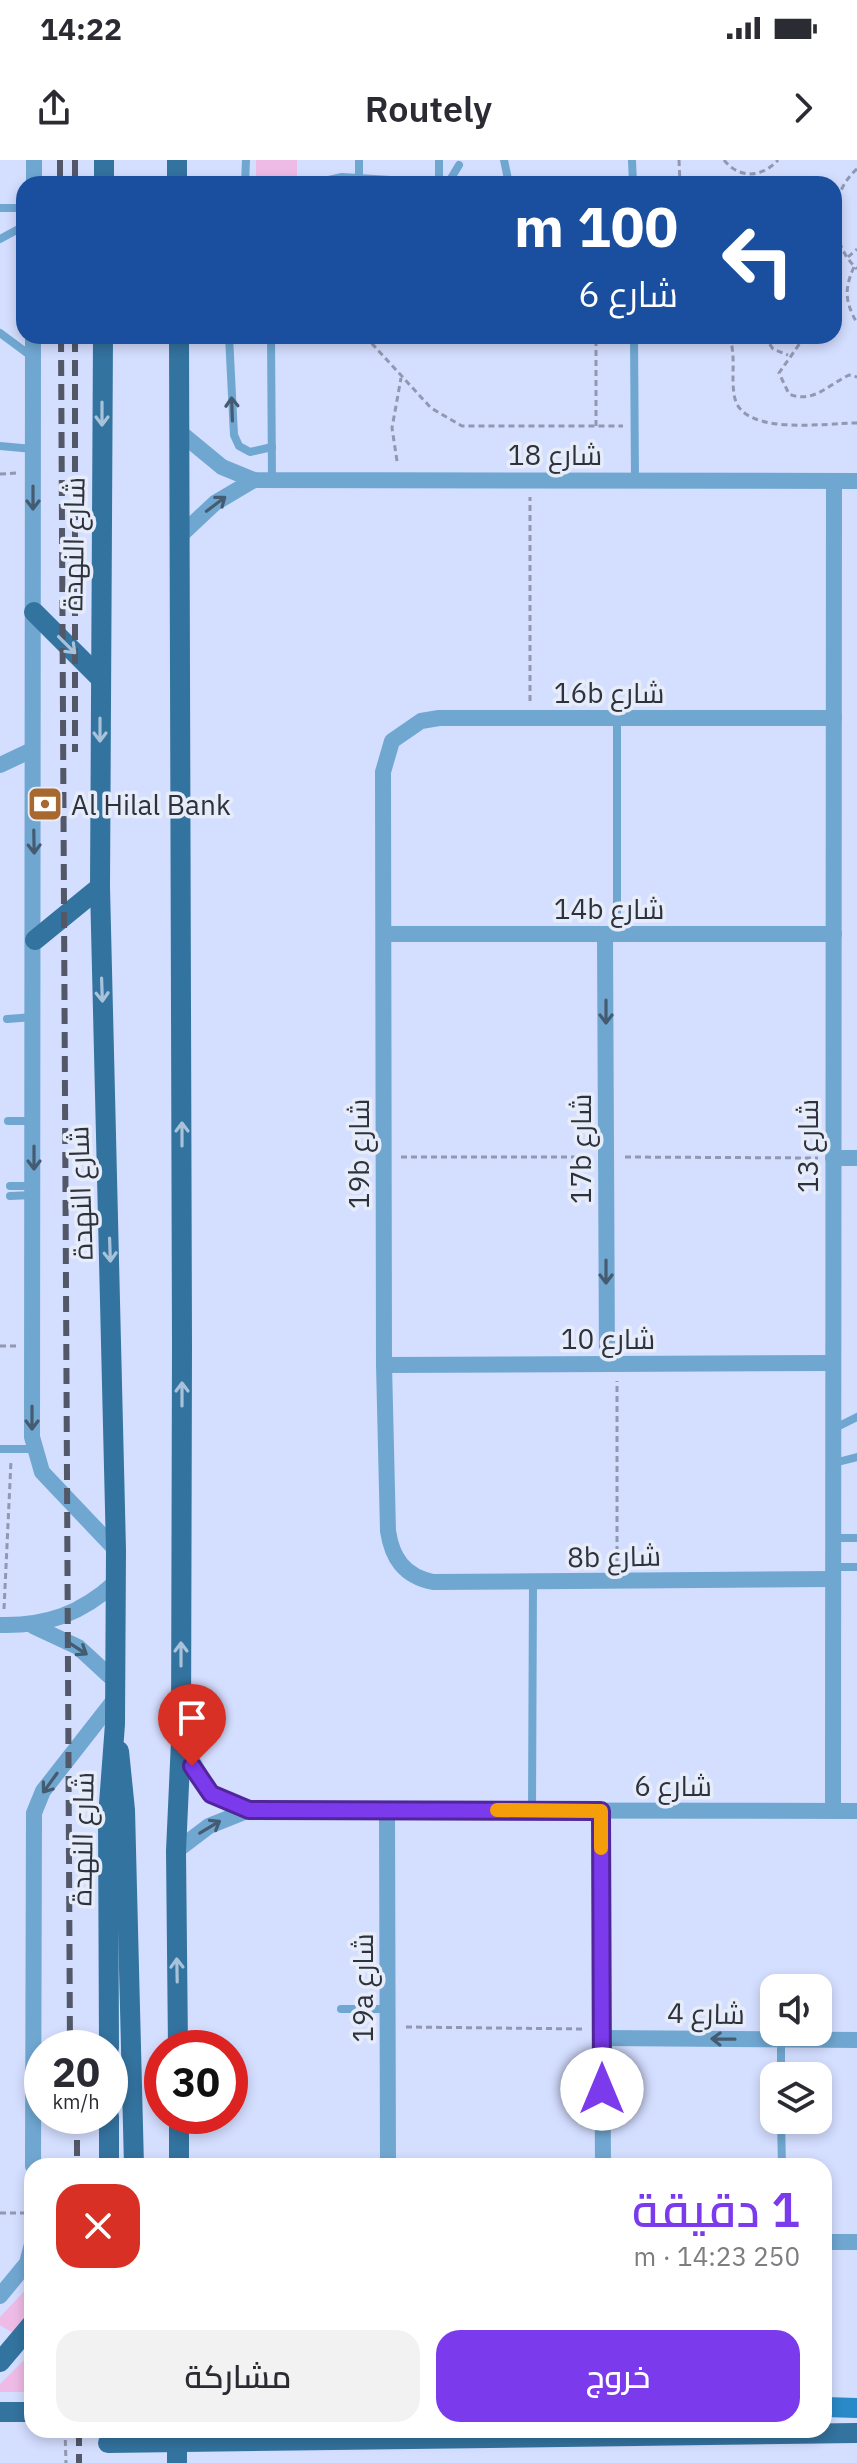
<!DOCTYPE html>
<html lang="ar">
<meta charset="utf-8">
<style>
body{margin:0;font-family:"IBM Plex Sans",Cairo,sans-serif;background:#f2f2f3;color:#2b2b33;direction:rtl;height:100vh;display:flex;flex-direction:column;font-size:30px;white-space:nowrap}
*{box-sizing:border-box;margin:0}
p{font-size:26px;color:#7c7c81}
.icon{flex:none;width:44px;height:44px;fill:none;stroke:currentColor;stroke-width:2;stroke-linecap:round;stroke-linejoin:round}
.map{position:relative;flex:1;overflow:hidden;direction:ltr}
.sheet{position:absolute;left:24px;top:1998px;width:808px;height:280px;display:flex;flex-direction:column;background:#fff;border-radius:24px;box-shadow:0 4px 12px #0003;direction:rtl}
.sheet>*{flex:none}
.banner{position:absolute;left:16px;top:16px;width:826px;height:168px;border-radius:24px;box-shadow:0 4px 12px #0003;direction:rtl;background:#1a4fa0;color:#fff;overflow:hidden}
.fabs{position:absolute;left:760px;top:1814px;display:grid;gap:16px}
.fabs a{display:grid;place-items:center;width:72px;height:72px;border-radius:16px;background:#fff;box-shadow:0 4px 12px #0003;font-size:40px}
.speed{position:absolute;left:24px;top:1870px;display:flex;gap:16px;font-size:40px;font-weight:700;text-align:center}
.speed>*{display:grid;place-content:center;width:104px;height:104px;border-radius:50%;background:#fff;box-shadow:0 4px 12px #0003;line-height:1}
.speed small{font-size:20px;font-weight:400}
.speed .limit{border:12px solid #d22;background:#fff;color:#111}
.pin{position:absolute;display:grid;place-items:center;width:68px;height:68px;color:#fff;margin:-82px -34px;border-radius:50% 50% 50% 0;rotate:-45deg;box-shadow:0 0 8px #0007}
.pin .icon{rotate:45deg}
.me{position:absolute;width:88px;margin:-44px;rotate:0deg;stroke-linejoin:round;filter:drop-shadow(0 0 6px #0008)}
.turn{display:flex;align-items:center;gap:28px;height:168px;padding:0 32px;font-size:36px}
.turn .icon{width:104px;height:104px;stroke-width:2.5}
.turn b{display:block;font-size:56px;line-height:68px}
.round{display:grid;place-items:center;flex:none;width:84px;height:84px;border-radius:24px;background:#f2f2f3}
.summary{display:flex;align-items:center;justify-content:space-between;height:136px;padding:0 32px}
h1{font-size:48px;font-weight:600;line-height:60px;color:#7c3aed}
.action{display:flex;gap:16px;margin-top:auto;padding:16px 32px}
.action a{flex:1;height:92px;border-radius:24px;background:#7c3aed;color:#fff;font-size:32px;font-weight:600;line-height:92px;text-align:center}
.action a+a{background:#f2f2f3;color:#2b2b33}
.status{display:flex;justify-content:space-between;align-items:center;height:56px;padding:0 40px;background:#fff;direction:ltr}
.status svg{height:22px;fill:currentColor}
header{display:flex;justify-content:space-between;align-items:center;height:104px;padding:0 32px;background:#fff;font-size:36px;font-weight:600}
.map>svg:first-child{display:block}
.grass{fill:#eebbe6}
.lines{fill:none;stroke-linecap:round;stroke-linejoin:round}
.path{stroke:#9198b1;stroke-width:3;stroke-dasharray:6 4;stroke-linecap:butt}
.lane{stroke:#70a7d1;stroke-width:8}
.street{stroke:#70a7d1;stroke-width:16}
.secondary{stroke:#298ac7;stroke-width:20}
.primary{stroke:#33739f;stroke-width:20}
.rail{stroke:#525868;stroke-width:6;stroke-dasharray:16 8;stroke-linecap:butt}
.oneway{stroke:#455b71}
.oneway2{stroke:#a8c2da}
.route-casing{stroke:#51269a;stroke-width:20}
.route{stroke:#7c3aed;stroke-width:14}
.slow{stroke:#f59e0b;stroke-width:14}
.labels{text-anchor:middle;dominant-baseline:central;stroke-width:7;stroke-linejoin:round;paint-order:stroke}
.street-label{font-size:28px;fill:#2e323e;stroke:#e7ecf9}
.poi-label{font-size:28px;fill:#2e323e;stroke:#e7ecf9;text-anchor:start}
</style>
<div class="status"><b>14:22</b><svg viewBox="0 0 49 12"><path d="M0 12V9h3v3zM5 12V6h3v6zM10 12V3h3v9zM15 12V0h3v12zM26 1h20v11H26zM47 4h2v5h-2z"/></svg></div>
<header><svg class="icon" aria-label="forward" viewBox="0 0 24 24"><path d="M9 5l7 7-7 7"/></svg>Routely<svg class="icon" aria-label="share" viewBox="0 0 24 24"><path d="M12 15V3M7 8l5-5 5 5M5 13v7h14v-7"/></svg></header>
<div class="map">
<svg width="857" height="2303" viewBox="0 0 857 2303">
<rect width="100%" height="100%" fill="#d4deff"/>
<g class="grass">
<polygon points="256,0 297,0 297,18 292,24 262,24 256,16"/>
<polygon points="32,2123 32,2150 13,2173 0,2165 0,2157"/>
<polygon points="26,2198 32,2202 32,2232 0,2232 0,2224"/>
</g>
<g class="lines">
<g class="path">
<polyline points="679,0 680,24"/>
<path d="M724 0C739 19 762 18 778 0"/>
<path d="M857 9C827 35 829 83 857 109"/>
<polyline points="748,24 753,15"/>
<polyline points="848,97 857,89"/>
<path d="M854 107C844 129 845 142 857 163"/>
<polyline points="365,176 431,248 462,266 623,266"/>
<path d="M729 176C737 196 730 218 735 239 745 276 826 263 857 263"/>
<polyline points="764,176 773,189 788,195"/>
<path d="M805 176 779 213 789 234C813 244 828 225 849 215L857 217"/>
<polyline points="596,266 596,176"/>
<polyline points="397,301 392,268 401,218"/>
<polyline points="0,314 17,313"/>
<polyline points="530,541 530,337"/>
<polyline points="401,997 590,997"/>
<polyline points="625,997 818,998"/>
<polyline points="0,1186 16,1186"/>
<polyline points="617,1402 617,1221"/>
<polyline points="4,1449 11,1301"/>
<polyline points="406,1867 586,1869"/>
<polyline points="0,2053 32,2053"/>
<polyline points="65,2270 66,2303"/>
</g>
<g class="lane">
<polyline points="504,0 509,24"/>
<polyline points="632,0 633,24"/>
<polyline points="359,17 359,0"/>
<polyline points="439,23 439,0"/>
<polyline points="245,24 246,0"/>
<polyline points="311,24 342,17 439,23 450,20 459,5"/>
<polyline points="0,48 24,48"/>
<polyline points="0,79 24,66"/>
<polyline points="0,173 31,196"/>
<polyline points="229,176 234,275 239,286 250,292 272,287"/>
<polyline points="271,176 272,320"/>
<polyline points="634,176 635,320"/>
<polyline points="0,286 33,289"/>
<polyline points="617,774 617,559"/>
<polyline points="7,859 34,857"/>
<polyline points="8,961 33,961"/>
<polyline points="10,1026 33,1026"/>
<polyline points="10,1036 33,1035"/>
<polyline points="833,1269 857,1257"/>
<polyline points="0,1289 33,1289"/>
<polyline points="834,1303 857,1297"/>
<polyline points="834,1378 857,1378"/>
<polyline points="834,1407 857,1407"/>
<polyline points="532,1650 533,1423"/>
<polyline points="341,1849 387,1849"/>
<polyline points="781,1879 781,1916"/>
<polyline points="781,1960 782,2006"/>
</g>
<g class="street">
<polyline points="34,24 34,0"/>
<polyline points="33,176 32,1277 42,1312 116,1390"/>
<polyline points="182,274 222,307 254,320 857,321"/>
<polyline points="182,374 215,343 254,320"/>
<polyline points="0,605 32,590"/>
<polyline points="385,774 834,774"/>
<polyline points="605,774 607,1204"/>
<polyline points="833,998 857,998"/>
<polyline points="384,1205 833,1203"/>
<path d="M833 1419 433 1422C404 1416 392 1398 388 1371L384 1205 383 612 392 581 421 561 439 558H834"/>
<path d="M0 1465C47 1466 81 1454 116 1422"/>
<polyline points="33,1466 78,1487 115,1521"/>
<polyline points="183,1585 211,1634 249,1650 857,1651"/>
<polyline points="387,1651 388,2006"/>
<polyline points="601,1651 603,2006"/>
<polyline points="833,1651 834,321"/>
<polyline points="176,1691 209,1666 249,1650"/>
<polyline points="602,1878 857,1880"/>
<polyline points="33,2006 34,1653 43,1631 115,1539"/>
<polyline points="824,2082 857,2082"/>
<polyline points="0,2136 27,2103 32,2084"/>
</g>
<polyline class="secondary" points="824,2247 857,2248"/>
<g class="primary">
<polyline points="177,0 177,24"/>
<polyline points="104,24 104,0"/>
<polyline points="103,176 100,727 116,1390 115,1564 108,1657 109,1888"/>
<polyline points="34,452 100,518"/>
<polyline points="35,780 100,727"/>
<polyline points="119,1591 125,1650 134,2006"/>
<polyline points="178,1888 176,1691 181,1581 182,1185 179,176"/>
<polyline points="109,2006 109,1956"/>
<polyline points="179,2006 179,1956"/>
<polyline points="0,2202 32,2164"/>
<polyline points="0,2252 32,2252"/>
<polyline points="108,2283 857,2273"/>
<polyline points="177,2303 177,2270"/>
</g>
<g class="rail">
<polyline points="60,0 60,24"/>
<polyline points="75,0 75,24"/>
<polyline points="61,176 70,1888"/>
<polyline points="75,176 75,592"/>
<polyline points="77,1956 77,2006"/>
<polyline points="79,2270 79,2303"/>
</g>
</g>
<defs><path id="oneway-shaft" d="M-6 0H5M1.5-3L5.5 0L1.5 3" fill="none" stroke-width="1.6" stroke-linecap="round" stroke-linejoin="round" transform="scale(2)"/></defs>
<g class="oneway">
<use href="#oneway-shaft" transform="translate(232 249) rotate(-92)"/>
<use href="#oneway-shaft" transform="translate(33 338) rotate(90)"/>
<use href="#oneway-shaft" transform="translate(216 344) rotate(-37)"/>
<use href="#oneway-shaft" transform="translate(34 682) rotate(89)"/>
<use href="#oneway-shaft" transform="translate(606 852) rotate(90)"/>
<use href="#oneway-shaft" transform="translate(34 998) rotate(90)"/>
<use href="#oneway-shaft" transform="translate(606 1112) rotate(90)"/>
<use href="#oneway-shaft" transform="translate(32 1258) rotate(90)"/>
<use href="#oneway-shaft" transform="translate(77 1488) rotate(33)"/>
<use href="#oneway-shaft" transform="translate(50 1623) rotate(126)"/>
<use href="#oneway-shaft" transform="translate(210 1667) rotate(-31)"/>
<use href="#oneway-shaft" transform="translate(723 1879) rotate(-179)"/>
</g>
<g class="oneway2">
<use href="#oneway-shaft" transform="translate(102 254) rotate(90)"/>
<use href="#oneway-shaft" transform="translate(67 485) rotate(45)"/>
<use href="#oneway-shaft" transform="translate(100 570) rotate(90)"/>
<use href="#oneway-shaft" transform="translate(102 830) rotate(88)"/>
<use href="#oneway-shaft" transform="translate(182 974) rotate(-90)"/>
<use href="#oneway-shaft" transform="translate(110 1090) rotate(88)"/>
<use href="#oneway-shaft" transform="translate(182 1234) rotate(-90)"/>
<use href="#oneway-shaft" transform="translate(181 1494) rotate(-90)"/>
<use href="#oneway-shaft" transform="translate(177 1810) rotate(-91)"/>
</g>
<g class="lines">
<defs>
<polyline id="route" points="192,1606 211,1634 249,1650 601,1651 602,1929"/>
</defs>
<use href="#route" class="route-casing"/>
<use href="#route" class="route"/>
<polyline class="slow" points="497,1650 601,1651 601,1688"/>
</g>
<defs>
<symbol id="bank-square" viewBox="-11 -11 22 22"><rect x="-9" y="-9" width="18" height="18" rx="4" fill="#a7692f" stroke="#e7ecf9"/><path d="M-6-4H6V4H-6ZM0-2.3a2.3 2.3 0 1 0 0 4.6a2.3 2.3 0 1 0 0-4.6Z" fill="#fff"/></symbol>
</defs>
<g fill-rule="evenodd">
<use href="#bank-square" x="25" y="624" width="40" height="40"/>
</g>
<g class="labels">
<g class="street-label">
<text x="555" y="294">شارع 18</text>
<text transform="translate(73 384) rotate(-89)">شارع النهدة</text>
<text x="609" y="532">16b شارع</text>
<text x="609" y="748">14b شارع</text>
<text transform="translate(807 986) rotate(-90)">شارع 13</text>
<text transform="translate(580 989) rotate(-90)">17b شارع</text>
<text transform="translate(358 994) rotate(-90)">19b شارع</text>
<text transform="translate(80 1033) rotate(-92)">شارع النهدة</text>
<text x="608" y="1178">شارع 10</text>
<text transform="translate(614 1396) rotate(-1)">8b شارع</text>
<text x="673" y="1625">شارع 6</text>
<text transform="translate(82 1679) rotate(-89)">شارع النهدة</text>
<text transform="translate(362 1828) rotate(-90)">19a شارع</text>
<text transform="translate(706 1853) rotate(1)">شارع 4</text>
</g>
<g class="poi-label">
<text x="71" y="644">Al Hilal Bank</text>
</g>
</g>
</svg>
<div class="fabs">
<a><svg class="icon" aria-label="sound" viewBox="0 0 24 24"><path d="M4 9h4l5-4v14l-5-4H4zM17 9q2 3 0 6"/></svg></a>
<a><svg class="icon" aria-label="layers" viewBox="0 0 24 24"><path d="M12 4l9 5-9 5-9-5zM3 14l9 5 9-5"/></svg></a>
</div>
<div class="speed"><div>20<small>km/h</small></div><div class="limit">30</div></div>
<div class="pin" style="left:192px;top:1606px;background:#d93025"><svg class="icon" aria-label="arrive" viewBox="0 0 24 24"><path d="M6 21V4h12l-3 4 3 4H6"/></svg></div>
<svg class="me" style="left:602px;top:1929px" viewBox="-20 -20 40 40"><circle r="19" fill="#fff"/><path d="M0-13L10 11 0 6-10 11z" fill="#7c3aed"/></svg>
<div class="banner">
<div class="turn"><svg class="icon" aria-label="left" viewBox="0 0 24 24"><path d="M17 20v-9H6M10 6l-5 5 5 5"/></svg><div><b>100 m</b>شارع 6</div></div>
</div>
<section class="sheet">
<div class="summary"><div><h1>1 دقيقة</h1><p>250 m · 14:23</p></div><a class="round" style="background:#d93025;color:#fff"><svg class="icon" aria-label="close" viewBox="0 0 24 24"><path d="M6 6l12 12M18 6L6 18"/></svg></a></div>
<div class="action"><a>خروج</a><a>مشاركة</a></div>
</section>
</div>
